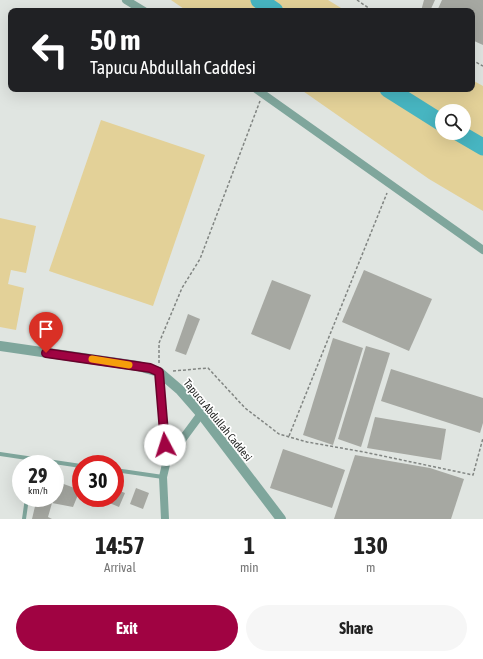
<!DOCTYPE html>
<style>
body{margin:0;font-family:"Asap Condensed",sans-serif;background:#f6f6f6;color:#222;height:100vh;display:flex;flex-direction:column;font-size:15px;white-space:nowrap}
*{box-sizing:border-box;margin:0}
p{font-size:13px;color:#767676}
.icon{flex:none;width:22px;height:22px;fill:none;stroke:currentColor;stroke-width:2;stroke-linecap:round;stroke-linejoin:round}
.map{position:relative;height:519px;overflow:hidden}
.sheet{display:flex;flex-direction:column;background:#fff;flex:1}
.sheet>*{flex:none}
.guide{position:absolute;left:8px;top:8px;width:467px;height:84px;border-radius:8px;box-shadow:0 4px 16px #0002;background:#202124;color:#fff;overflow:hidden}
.buttons{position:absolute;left:435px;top:104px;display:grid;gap:8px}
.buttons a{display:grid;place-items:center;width:36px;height:36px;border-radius:50%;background:#fff;box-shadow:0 4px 16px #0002;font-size:20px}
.speed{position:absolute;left:12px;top:455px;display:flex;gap:8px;font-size:20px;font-weight:700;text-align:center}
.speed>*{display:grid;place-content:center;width:52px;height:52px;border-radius:50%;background:#fff;box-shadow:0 4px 16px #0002;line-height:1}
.speed small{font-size:10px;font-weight:400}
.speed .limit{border:6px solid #d22;background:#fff;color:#111}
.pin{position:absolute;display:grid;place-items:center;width:34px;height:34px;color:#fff;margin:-41px -17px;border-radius:50% 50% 50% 0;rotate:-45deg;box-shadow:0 0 4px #0007}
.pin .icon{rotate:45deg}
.me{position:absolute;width:44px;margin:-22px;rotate:355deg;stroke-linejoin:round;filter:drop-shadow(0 0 3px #0008)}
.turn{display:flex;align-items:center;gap:14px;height:84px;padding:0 16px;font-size:18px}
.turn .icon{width:52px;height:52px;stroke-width:2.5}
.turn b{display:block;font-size:28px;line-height:34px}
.eta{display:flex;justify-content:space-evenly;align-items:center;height:68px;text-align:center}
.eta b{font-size:24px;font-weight:700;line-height:28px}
.primary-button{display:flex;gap:8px;margin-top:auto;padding:8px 16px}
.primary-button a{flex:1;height:46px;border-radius:24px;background:#a00342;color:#fff;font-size:16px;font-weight:700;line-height:46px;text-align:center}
.primary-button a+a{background:#f6f6f6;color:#222}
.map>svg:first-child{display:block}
.green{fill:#e3d198;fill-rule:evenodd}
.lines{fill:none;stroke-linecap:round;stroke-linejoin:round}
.river{stroke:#47b5c1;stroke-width:17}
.building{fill:#a6a8a2}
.path{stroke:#818582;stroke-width:1.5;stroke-dasharray:3 2;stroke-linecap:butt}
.service{stroke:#7fa69c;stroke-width:4}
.minor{stroke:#7fa69c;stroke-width:8}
.tertiary{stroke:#7fa69c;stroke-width:10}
.route-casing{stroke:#68022b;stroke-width:10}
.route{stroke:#a00342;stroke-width:7}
.slow{stroke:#f59e0b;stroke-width:7}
.labels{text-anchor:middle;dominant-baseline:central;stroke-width:3.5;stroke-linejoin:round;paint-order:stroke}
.street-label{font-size:11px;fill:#1f211f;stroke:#fff}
</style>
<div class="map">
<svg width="483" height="519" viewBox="0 0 483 519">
<rect width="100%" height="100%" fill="#e0e5e1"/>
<g class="green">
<polygon points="171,0 328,0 346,11 187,11"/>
<path d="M472 80 483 86V211L429 179 300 89H472ZM442 111H464V133H442Z"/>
<polygon points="101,120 205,155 153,306 49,271"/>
<polygon points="0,218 36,226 26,273 11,270 8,284 24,288 16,330 0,327"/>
</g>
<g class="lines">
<g class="river">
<polyline points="259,0 275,11"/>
<polyline points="388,89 442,123"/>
<polyline points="459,133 483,147"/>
</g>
</g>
<g class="building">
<polygon points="424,0 435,0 430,11 421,11"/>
<polygon points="442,0 483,0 483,45 472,40 472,11 437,11"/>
<polygon points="364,270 432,299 409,351 342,322"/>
<polygon points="272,280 311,295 290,350 251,334"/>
<polygon points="188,314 200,319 186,355 175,351"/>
<polygon points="333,338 363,348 333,445 303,435"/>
<polygon points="366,346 390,353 361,447 338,439"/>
<polygon points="391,369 483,398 483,423 480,433 381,401"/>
<polygon points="375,417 446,429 441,460 367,448"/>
<polygon points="283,449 345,470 332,508 270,488"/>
<polygon points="355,455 430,468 464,479 451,519 334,519"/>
<polygon points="61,483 80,490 73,507 52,503 48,517 52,519 32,519 37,498 55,498 55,485 59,486"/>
<polygon points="136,488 149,493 143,509 130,504"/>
<polygon points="115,489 125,493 119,507 107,502 109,498 115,498"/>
<polygon points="83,498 99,498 95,506 82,501"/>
</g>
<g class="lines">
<g class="path">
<polyline points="357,0 373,11"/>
<polyline points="472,60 483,66"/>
<polyline points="159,363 159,343 182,288 200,259 260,101"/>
<polyline points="173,371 208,368 245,408 279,434 307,442 364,452 473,475 483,438"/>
<polyline points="289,436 387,193"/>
</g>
<g class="service">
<polyline points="0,454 81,466"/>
<polyline points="115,470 163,477"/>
<polyline points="24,519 27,498"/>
</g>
<g class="minor">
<polyline points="126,0 144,11"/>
<polyline points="256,89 483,250"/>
<polyline points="159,372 167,460 163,477 165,519"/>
<polyline points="167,460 201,414"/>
</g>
<polyline class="tertiary" points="0,346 138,366 159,372 180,390 201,414 281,519"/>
</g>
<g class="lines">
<defs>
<polyline id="route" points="46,353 150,368 159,372 165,445"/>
</defs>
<use href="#route" class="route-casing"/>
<use href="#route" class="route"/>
<polyline class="slow" points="92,359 129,365"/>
</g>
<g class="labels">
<g class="street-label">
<text transform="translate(218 420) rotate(51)">Tapucu Abdullah Caddesi</text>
</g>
</g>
</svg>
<div class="buttons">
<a><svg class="icon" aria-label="search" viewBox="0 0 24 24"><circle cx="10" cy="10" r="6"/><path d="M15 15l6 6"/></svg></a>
</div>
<div class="speed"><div>29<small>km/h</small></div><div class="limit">30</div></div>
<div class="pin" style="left:46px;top:353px;background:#d93025"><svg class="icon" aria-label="arrive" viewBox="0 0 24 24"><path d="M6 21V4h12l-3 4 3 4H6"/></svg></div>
<svg class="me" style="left:165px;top:445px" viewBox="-20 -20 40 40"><circle r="19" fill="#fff"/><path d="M0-13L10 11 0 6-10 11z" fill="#a00342"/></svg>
<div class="guide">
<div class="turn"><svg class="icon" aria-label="left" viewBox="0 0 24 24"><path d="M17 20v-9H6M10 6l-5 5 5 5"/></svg><div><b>50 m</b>Tapucu Abdullah Caddesi</div></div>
</div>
</div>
<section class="sheet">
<div class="eta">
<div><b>14:57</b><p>Arrival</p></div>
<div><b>1</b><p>min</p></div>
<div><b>130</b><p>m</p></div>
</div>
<div class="primary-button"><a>Exit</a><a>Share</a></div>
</section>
